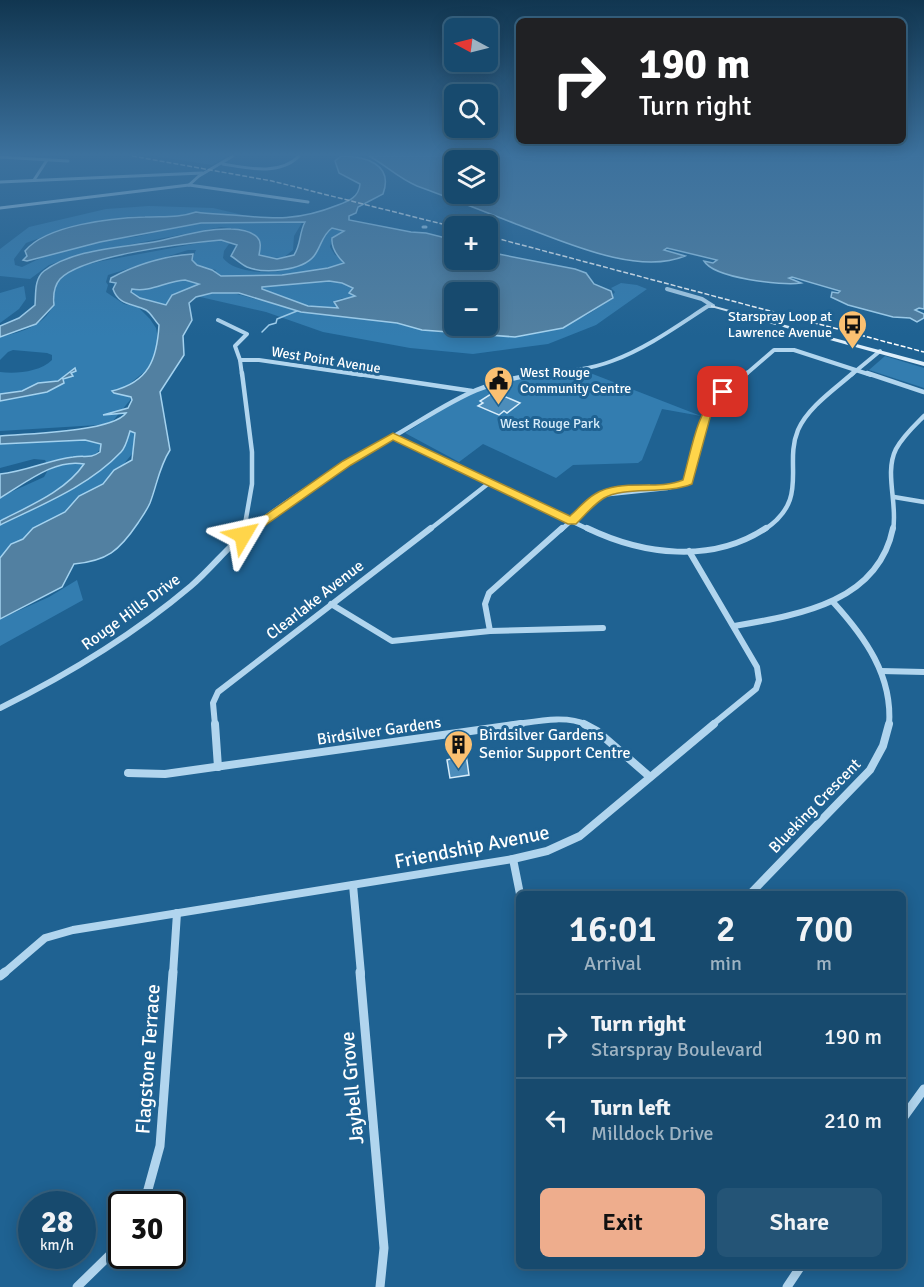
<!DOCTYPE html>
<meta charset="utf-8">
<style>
body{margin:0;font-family:Signika,sans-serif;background:#245476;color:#f1f3f6;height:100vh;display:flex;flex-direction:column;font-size:22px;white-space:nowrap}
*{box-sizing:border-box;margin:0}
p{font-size:20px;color:#9eb3c2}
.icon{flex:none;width:33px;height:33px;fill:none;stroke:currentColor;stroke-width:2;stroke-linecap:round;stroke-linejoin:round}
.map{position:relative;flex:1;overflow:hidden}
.drawer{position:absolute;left:516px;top:891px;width:390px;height:378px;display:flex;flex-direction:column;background:#174a6e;border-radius:9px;box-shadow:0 3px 15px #0003,0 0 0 2px #366281}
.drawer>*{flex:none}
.top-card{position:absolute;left:516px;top:18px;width:390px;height:126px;border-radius:9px;box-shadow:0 3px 15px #0003,0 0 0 2px #366281;background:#202124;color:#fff;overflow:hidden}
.needle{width:39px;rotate:277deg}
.fabs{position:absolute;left:444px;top:18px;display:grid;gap:12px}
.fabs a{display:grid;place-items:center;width:54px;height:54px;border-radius:9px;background:#174a6e;box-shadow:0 3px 15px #0003,0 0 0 2px #366281;font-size:30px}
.speed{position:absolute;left:18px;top:1191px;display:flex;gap:12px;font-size:30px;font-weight:700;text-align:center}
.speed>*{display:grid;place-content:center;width:78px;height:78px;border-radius:50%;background:#174a6e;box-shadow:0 3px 15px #0003,0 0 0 2px #366281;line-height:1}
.speed small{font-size:15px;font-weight:400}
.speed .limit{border:3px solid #111;border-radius:9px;background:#fff;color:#111}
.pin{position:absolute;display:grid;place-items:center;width:51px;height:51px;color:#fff;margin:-26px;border-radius:12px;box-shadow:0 3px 9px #0006}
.me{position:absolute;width:66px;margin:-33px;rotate:54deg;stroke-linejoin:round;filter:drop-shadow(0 0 4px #0008)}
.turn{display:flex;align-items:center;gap:21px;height:126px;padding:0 24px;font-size:27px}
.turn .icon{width:78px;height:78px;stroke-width:2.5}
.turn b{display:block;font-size:42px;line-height:51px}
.eta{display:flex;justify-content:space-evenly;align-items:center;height:102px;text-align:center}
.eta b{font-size:36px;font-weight:600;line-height:42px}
.action{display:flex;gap:12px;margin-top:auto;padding:12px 24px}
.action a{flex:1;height:69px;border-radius:9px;background:#eead8d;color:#111;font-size:24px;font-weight:600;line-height:69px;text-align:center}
.action a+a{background:#245476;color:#f1f3f6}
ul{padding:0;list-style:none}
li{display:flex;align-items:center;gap:18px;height:84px;padding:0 24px;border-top:2px solid #366281}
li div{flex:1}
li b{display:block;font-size:22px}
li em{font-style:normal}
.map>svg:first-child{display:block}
.green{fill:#337db0}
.water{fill:#5280a1;stroke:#a4d2ef;stroke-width:1.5;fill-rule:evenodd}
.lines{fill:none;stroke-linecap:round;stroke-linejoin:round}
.stream{stroke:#a4d2ef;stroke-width:1.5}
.building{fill:#4c8dbb;stroke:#d6ecfa;stroke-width:1.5}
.street-far5{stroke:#b1d5ee;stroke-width:3}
.street-far4{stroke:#b1d5ee;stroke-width:4}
.street-far3{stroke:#b1d5ee;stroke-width:4.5}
.street-far2{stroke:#b1d5ee;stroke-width:6}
.street-far1{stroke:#b1d5ee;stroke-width:8}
.street{stroke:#b1d5ee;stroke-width:9}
.secondary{fill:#ddeefa;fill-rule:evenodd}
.rail{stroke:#fff;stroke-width:1.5;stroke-dasharray:5 2;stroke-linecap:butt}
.route{fill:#ffd54a;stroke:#a68a30;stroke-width:1.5}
.labels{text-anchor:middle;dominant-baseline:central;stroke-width:6;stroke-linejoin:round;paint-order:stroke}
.far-poi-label{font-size:14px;fill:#fff;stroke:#1f6292;text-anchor:end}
.far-street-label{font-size:14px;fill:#fff;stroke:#1f6292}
.far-park-label{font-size:14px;fill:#d6ecfa;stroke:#1f6292}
.street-label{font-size:16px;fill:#fff;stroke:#1f6292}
.poi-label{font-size:16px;fill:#fff;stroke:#1f6292;text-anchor:start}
.near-street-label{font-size:20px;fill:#fff;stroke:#1f6292}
</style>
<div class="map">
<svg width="924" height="1287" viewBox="0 0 924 1287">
<rect width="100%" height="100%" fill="#1f6292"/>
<g class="green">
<polygon points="154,156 228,156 212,165"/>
<polygon points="149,206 213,208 260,219 135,216 96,221 68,228 26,243 14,259 15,265 22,267 47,255 108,239 135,237 192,224 216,221 259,223 303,221 294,236 293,250 283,258 259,257 254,238 246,230 221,227 81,254 49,265 30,279 0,276 0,249 29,227 106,209"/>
<path d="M327 228 350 229 331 242 330 247 335 255 350 261C325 273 239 283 213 274L216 270 196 266 191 261 196 250H188L108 275 106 282 108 285 106 292 124 304 138 307 150 319 156 328 159 344 149 368 122 390 131 399 112 422 98 425 0 431V372C16 374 40 372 52 360V355L47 353 13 350 8 352 0 360V337C22 332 48 325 55 300L47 288 74 268 102 261 215 240 231 241 224 251 223 258C236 276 287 276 303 263 312 254 320 238 327 228Z"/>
<polygon points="163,272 200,283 171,297 168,306 171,311 133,296 127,286"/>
<polygon points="317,279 379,282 350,300 343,298 332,302 399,313 340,310 298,305 285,297 254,287"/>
<path d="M621 283 637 285 647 289 596 325 548 344 473 354 410 348 323 332 266 312 196 296 211 291H226L299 311 527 335C554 331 599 315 615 292L611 288Z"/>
<polygon points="24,286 26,299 19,309 0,323 0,293"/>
<polygon points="885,356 924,368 924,388 869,370"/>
<path d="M585 371 701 416 662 409 642 460 638 463 573 465 556 478 483 444 459 462 405 433C428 419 452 402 477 391 511 376 549 375 585 371Z"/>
<polygon points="137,426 136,449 106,486 0,559 0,497 44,477 49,468 45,460 34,459 0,468 0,444 95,438 107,441 84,468 126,430"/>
<polygon points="77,580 83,600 0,646 0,619 49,597"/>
</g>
<g class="water">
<path d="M341 156C365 156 394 164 383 194L358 207 356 213 349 216V220L411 232 426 233 454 240V260H488V252L575 269 586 273 594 284 611 291 613 298 563 328 515 337 422 330 397 323 301 312 239 293H212L196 297 189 303 192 320 183 336 184 355 160 392 170 450C159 467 157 485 150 503 147 510 142 517 138 523 119 551 107 561 74 564L62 587 0 619V558L11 544 23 539 33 528 65 512 79 496 103 484 114 470 132 460 135 433 130 431C128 437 126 447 121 452 89 486 41 505 0 525V521C29 506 66 491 84 464 55 458 24 484 0 498V474C25 472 48 460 73 457 85 455 90 459 100 452L101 444 85 440 0 444V436C25 434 112 432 126 413L103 415 128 408 132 400 131 397 114 393 112 391C149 382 157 359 159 325 155 321 151 313 146 310 133 303 119 306 113 289L116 283 110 282 111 278C137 264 164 256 193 254L192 260 197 265 212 270 221 276 282 275 328 268 344 263C338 257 331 248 332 238L344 231 332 228C322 235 321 247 314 256 302 271 264 274 247 267 241 264 236 259 231 256L237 245 221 240C187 243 83 255 60 279 54 286 53 296 54 305L36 324 0 337V326L19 318 35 305C36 294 34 279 44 271 75 248 122 248 159 241 183 236 206 228 231 229 239 229 251 231 257 237 262 242 260 249 259 255L277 259 294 255C301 245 299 233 305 222L201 223 100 242 27 261 23 260 27 256 25 251C46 225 112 218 145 217 162 216 179 218 196 212 208 214 220 214 233 215 275 219 298 221 338 205 349 201 359 197 360 184L339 173 335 161ZM185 280 199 284 172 295 166 305 140 298 131 292 132 289C150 293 166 281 185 280ZM329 281 342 283 353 288 349 293 355 296 334 302 338 308 308 306 262 289V287ZM488 292V326H454V292Z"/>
<path d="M369 156H924V309L919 308 915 310 924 314V318L917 322 910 318 893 317 848 305 831 297 832 292 838 293 840 291 792 277 789 278 801 283C781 286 714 278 704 261L713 263 717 260 667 248 664 250 685 256C636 276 563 241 516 224 483 211 450 198 417 186 398 178 387 166 369 156ZM454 160H488V194H454Z"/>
<polygon points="75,368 76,371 71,373 73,376 63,379 64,383 47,392 0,401 0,394 22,391 38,383 58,381"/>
</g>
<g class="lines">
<polyline class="stream" points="262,332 269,325 276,323 277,319 297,311"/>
</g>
<g class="building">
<polygon points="494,392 520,403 507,413 504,411 499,415 478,406 483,403 480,401"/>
<polygon points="466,754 469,775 450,778 447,760"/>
</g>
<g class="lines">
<g class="street-far5">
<polyline points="0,157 68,161"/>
<path d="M223 164C247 168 280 176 299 156"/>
<polyline points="34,180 47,160"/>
<polyline points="0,182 202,173"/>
<polyline points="189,185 199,176 233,156"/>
<polyline points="0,208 189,185 308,202"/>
<polyline points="423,227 426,227"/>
</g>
<g class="street-far4">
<polyline points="667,289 702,299 713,306"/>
<polyline points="218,320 247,334 235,346 240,360 259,360 362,375"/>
<polyline points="240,360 242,375"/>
<path d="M530 375C558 372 586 371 612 361 647 348 677 326 708 306H713"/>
<polyline points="745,375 774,350 794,350 871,375"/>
<polyline points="851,375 880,351"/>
</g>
<g class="street-far3">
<polyline points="242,373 252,452 252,484 244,530"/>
<polyline points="352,373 472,391"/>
<polyline points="867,373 924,392"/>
<polyline points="393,436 590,530"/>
<polyline points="894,497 924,502"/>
<path d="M249 530C293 495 342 466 391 438 448 405 477 380 546 373"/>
<polyline points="429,530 489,483"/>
<polyline points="561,530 600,495 667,488 688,482 706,414 712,403 747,373"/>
<path d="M764 530C811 499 783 466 798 430 808 407 835 389 853 373"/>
<path d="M893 530C898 504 884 473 896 449 903 436 914 426 924 416"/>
</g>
<g class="street-far2">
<path d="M587 528C643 555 712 564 766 528"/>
<polyline points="243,535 244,528"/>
<polyline points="689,551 757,667 759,680 756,689 712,725"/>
<path d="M833 602C865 637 893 676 889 725"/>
<polyline points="331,604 392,641 490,631 603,628"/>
<path d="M734 626C798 615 878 603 893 528"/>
<polyline points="490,631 485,604 489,593 562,528"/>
<polyline points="881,671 924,672"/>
<path d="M0 708C67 675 133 635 191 586 212 568 229 545 251 528"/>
<polyline points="215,725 213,703 218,692 431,528"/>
<path d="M510 725C534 722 565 714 587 725"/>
</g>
<g class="street-far1">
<polyline points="215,724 218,767"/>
<polyline points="584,724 597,731 650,777"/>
<polyline points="128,773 165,774 521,724"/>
<polyline points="513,859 520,894"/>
<polyline points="353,885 361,974"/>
<polyline points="750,894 870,770 883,746 889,724"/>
<polyline points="3,974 45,938 73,930 513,859 547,851 580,836 714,724"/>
<polyline points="173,974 177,913"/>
</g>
<g class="street">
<polyline points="360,972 384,1248 380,1287"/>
<polyline points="0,976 5,972"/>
<polyline points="903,1118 924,1089"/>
<polyline points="144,1204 160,1146 173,972"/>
<polyline points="77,1287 122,1243"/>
<polyline points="787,1287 801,1266"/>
</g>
<polygon class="secondary" points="711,305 924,362 924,366 711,307"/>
<g class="rail">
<polyline points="132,156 272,181 454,227"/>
<polyline points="488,236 924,352"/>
</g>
</g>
<linearGradient id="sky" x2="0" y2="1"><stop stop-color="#113650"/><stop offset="0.46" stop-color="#3c719d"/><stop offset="1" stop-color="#3c719d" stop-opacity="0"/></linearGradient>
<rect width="924" height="336" fill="url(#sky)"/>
<path class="route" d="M719 389 728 392 711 414 692 484C665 495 624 486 604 498 594 504 584 516 576 524H568L393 440 351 465 247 538 243 539 237 535 343 461 393 433 570 516C578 509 586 499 595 494 621 478 656 491 683 480 692 448 696 414 719 389Z"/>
<defs>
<symbol id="bus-pin" viewBox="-11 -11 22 30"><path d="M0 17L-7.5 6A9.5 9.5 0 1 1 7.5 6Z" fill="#fbc071" stroke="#1f6292"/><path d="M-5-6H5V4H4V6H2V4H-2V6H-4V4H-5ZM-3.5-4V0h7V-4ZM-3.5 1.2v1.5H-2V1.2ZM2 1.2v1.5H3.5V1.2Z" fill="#111"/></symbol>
<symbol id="civic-pin" viewBox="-11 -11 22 30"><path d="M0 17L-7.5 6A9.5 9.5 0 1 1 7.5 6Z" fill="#fbc071" stroke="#1f6292"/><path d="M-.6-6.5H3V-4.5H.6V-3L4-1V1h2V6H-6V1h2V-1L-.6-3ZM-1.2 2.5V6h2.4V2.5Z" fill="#111"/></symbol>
<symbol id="building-pin" viewBox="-11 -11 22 30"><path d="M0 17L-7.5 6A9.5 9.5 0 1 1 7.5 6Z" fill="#fbc071" stroke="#1f6292"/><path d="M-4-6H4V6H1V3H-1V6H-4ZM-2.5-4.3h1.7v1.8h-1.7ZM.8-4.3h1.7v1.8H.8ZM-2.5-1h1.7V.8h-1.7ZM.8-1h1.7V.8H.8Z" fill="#111"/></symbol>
</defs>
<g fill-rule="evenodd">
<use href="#bus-pin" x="836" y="308" width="33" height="45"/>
<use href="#civic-pin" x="482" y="364" width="33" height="45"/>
<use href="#building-pin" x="442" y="728" width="33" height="45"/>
</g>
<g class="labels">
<g class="far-poi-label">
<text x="832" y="316">Starspray Loop at<tspan x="832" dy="16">Lawrence Avenue</tspan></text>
<text x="520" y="372" text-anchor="start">West Rouge<tspan x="520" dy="16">Community Centre</tspan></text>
</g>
<g class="far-street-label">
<text transform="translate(326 360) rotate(9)">West Point Avenue</text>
</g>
<g class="far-park-label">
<text x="550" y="423">West Rouge Park</text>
</g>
<g class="street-label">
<text transform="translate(315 600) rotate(-38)">Clearlake Avenue</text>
<text transform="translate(131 612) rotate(-36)">Rouge Hills Drive</text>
<text transform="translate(379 731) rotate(-8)">Birdsilver Gardens</text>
<text transform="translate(815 806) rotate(-46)">Blueking Crescent</text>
</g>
<g class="poi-label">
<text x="479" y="735">Birdsilver Gardens<tspan x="479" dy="18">Senior Support Centre</tspan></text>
</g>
<g class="near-street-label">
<text transform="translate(472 847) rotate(-11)">Friendship Avenue</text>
<text transform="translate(148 1059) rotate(-86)">Flagstone Terrace</text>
<text transform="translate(352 1088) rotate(-95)">Jaybell Grove</text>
</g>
</g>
</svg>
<div class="fabs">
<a><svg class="needle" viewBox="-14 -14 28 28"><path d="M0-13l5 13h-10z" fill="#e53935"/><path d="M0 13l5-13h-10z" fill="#9eb3c2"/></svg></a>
<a><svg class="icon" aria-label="search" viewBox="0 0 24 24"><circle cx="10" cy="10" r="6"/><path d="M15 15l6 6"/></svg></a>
<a><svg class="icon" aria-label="layers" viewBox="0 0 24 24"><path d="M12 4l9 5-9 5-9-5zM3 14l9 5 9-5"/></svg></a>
<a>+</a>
<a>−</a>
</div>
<div class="speed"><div>28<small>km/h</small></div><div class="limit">30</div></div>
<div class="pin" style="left:723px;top:392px;background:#d93025"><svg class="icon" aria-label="arrive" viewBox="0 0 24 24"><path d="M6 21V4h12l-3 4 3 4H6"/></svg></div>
<svg class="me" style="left:243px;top:535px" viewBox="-20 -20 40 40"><path d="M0-17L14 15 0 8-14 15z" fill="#ffd54a" stroke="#fff" stroke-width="4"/></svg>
<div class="top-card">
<div class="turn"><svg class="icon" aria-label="right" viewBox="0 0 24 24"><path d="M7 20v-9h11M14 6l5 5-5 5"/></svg><div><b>190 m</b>Turn right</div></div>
</div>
<section class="drawer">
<div class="eta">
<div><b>16:01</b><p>Arrival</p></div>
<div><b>2</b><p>min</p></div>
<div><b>700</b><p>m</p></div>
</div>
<ul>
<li><svg class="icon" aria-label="right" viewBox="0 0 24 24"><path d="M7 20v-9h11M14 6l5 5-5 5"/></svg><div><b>Turn right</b><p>Starspray Boulevard</p></div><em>190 m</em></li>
<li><svg class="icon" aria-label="left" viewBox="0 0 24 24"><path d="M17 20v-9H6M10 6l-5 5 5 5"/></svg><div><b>Turn left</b><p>Milldock Drive</p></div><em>210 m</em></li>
</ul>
<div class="action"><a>Exit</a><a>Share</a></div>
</section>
</div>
